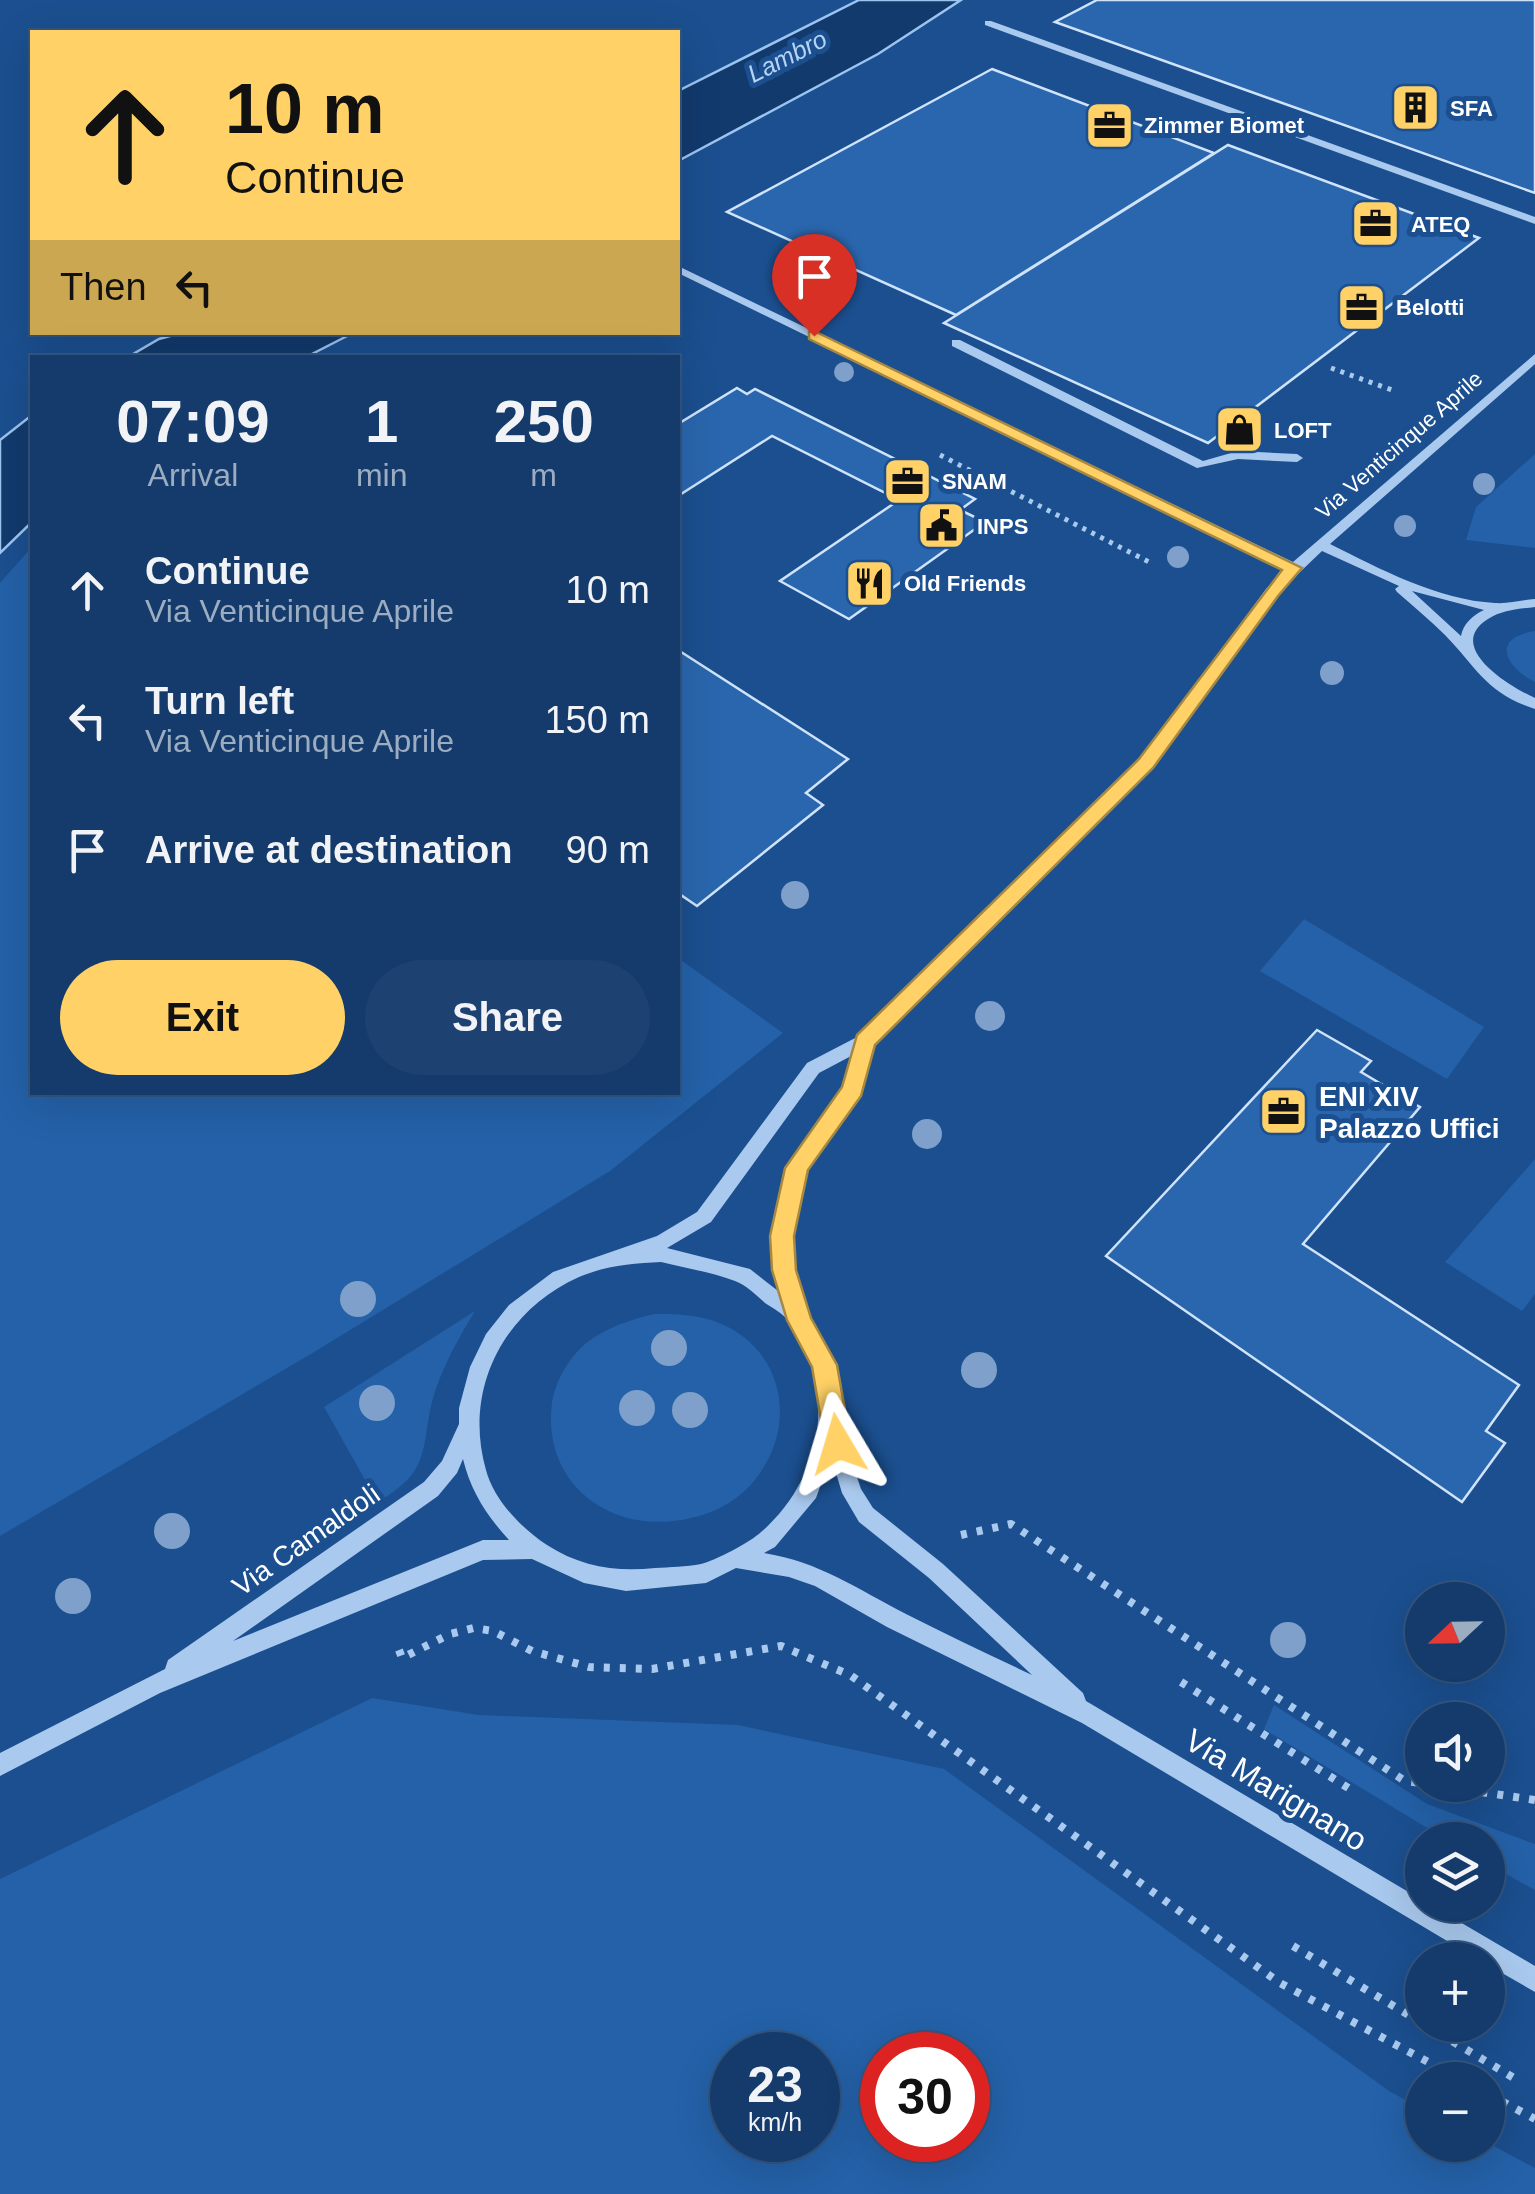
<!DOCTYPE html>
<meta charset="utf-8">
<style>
body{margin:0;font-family:Helvetica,sans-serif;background:#1d4271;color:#f1f3f6;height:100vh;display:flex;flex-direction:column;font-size:38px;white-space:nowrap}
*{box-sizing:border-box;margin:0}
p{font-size:32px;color:#9dadc1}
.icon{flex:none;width:55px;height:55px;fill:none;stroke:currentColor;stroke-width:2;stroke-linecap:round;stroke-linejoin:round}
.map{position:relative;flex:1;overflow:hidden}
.side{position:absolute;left:30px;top:355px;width:650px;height:740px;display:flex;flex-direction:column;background:#143b6b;border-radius:0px;box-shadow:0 10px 40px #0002,0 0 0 2px #33557e}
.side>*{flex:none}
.top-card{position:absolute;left:30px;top:30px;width:650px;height:305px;border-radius:0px;box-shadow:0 10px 40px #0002,0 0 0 2px #33557e;background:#ffd166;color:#111;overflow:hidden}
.needle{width:65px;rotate:248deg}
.tools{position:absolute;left:1405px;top:1582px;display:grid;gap:20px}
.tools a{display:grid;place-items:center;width:100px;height:100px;border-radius:50%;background:#143b6b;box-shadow:0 10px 40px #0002,0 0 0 2px #33557e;font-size:50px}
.speed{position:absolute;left:710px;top:2032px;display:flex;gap:20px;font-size:50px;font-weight:700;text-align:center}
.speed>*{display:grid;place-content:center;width:130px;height:130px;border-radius:50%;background:#143b6b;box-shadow:0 10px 40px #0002,0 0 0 2px #33557e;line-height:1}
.speed small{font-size:25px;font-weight:400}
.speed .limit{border:15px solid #d22;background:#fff;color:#111}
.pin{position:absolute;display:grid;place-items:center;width:85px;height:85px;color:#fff;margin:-102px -42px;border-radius:50% 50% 50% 0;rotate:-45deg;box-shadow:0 0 10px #0007}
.pin .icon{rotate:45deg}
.me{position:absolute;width:110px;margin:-55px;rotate:353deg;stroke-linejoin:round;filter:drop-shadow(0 0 8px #0008)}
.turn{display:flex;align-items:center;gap:35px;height:210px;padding:0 30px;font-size:45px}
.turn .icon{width:130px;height:130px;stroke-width:2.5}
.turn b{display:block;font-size:70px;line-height:85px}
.then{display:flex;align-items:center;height:95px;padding:0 30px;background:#0003;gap:20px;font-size:38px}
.eta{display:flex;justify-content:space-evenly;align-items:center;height:170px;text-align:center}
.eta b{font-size:60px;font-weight:700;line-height:70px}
.action{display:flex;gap:20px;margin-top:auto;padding:20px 30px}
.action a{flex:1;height:115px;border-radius:60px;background:#ffd166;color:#111;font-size:40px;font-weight:700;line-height:115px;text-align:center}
.action a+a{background:#1d4271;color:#f1f3f6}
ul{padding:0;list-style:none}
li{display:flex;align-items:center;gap:30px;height:130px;padding:0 30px}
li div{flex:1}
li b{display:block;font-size:38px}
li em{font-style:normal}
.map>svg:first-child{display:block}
.green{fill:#2461a8;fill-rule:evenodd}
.water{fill:#123a6d;stroke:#9cc4f0;stroke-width:2.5}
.building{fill:#2a66ad;stroke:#cfe3fa;stroke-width:2.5}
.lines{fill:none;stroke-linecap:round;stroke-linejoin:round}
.path-far1{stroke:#a9c9ee;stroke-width:5;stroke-dasharray:4 6;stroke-linecap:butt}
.path{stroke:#a9c9ee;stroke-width:8;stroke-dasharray:6 10;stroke-linecap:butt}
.minor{fill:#a9c9ee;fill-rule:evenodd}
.tree{fill:#7ea0ca}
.route{fill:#ffd166;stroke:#a68842;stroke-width:2.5}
.labels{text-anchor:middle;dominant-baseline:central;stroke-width:10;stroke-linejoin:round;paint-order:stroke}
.far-poi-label{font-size:22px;font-weight:bold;fill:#fff;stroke:#1b4f8f;text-anchor:start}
.far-street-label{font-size:22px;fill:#fff;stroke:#1b4f8f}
.far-water-label{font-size:25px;font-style:italic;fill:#b5d3f5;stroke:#1b4f8f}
.poi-label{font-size:28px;font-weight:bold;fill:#fff;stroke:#1b4f8f;text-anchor:start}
.street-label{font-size:28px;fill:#fff;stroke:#1b4f8f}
.near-street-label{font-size:32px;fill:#fff;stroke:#1b4f8f}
</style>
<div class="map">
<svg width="1535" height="2194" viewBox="0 0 1535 2194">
<rect width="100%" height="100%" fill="#1b4f8f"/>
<g class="green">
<polygon points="1535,454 1535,548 1466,540 1476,507"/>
<polygon points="32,547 32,1092 678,1092 678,958 783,1033 610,1171 311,1354 0,1536 0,583"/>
<path d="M1535 631V682C1505 667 1490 638 1535 631Z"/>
<polygon points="1304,919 1484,1027 1447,1079 1260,971"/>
<polygon points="1535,1159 1535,1294 1522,1311 1445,1262"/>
<path d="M475 1311C457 1341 437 1376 430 1411 425 1435 426 1459 409 1478 400 1488 388 1495 378 1503L324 1407Z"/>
<path d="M654 1314C674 1314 694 1314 714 1321 779 1344 798 1415 762 1470 744 1499 714 1515 681 1520 606 1532 542 1481 552 1403 555 1382 568 1359 585 1344 605 1328 629 1320 654 1314Z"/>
<path d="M372 1698 479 1715 738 1725 944 1769 1389 2091 1422 2109V2145L1488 2143 1535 2168V2194H0V1879ZM732 2055H818V2140H732ZM968 2055V2140H882V2055Z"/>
<polygon points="1274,1705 1427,1804 1535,1844 1535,1890 1488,1864 1488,1840 1447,1840 1264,1729"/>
</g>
<g class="water">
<polygon points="859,0 961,0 878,54 678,161 678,91"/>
<polygon points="181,333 181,332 353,333 306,357 128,357 159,339"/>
<polygon points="32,415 32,522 0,553 0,440"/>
</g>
<g class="building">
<polygon points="1097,0 1535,0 1535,193 1055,22"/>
<polygon points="992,69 1214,153 956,315 727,212"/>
<polygon points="1228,145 1479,238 1208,443 944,323"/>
<polygon points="737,388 747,394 755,389 975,499 960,510 985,522 849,619 780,581 899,500 772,436 678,496 678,424"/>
<polygon points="678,650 848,759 806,793 823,805 697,906 678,893"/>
<polygon points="1317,1030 1371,1061 1361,1072 1420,1107 1303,1244 1519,1385 1486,1431 1505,1443 1462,1502 1106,1256"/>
</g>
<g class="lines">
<g class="path-far1">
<polyline points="1331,368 1392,390"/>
<polyline points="940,455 1149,562"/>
</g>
<g class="path">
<polyline points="961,1535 1011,1524 1405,1781 1422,1783"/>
<polyline points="399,1650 402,1658 450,1634 474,1628 493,1631 532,1651 589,1667 652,1669 781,1646 850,1675 1280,1983 1462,2080"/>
<polyline points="1181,1682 1353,1791"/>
<polyline points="1434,1785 1535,1800"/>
<polyline points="1293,1946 1422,2023"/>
<polyline points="1425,2025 1514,2078"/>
<polyline points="1488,2094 1535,2119"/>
</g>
<g class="minor">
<polygon points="985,21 991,21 1535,217 1535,224 985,25"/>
<path d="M678 266 1293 562 1535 354V364L1330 544C1380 569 1438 600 1495 603 1508 604 1522 600 1535 599V607C1519 609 1502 610 1488 619 1443 647 1512 688 1535 698V709C1486 693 1477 668 1445 635 1430 620 1413 606 1397 592L1395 589 1399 586 1322 551 1276 595 1151 768 873 1044 862 1090 805 1170 794 1215 791 1254 805 1312 836 1371 838 1420 861 1489 873 1508 943 1564 1083 1693 1086 1701 1422 1900V1905H1431L1535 1966V1992L1488 1965V1960H1479L1082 1723 887 1627 815 1586 789 1577 736 1568 706 1583 626 1591 584 1583 532 1559 483 1560 160 1693 0 1776V1753L165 1669 168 1660 424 1482 442 1461 459 1424V1408L470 1367 486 1334 509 1305 553 1272 657 1236 697 1212 807 1063 859 1036 1141 760 1266 589 1285 569 678 273ZM1412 591 1484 610C1473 615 1463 624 1461 636ZM853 1055 845 1088 788 1168 776 1215 773 1254 782 1294 750 1269 667 1248 711 1222 819 1073ZM661 1262C685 1268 711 1272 735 1281 746 1285 756 1295 765 1303 773 1308 783 1314 789 1321 796 1328 800 1339 804 1348 835 1410 814 1487 761 1532 751 1542 714 1561 701 1564 686 1567 670 1567 655 1568 616 1572 581 1567 547 1545 521 1528 494 1500 486 1470 463 1390 503 1311 579 1277 605 1266 633 1263 661 1262ZM831 1456 842 1493 859 1522 929 1578 1032 1675C990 1655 947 1635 906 1614 857 1589 820 1562 764 1553L775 1547 816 1498ZM463 1459C471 1492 487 1516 509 1540H483L233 1641 438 1496 457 1473Z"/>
<polygon points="952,340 960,340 1203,461 1238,451 1297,454 1303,458 1297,462 1238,459 1197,468 952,346"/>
</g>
</g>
<g class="tree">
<circle cx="844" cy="372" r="10"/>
<circle cx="1484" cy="484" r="11"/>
<circle cx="1405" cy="526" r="11"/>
<circle cx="1178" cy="557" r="11"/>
<circle cx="1332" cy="673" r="12"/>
<circle cx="795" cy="895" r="14"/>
<circle cx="990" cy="1016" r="15"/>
<circle cx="927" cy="1134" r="15"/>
<circle cx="358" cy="1299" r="18"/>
<circle cx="669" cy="1348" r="18"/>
<circle cx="979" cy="1370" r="18"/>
<circle cx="377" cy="1403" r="18"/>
<circle cx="637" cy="1408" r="18"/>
<circle cx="690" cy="1410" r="18"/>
<circle cx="172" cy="1531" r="18"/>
<circle cx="73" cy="1596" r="18"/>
<circle cx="1288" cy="1640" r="18"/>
</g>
<polygon class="route" points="814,331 1302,568 1278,596 1153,768 875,1045 861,1096 808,1170 794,1236 796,1270 811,1318 837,1365 851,1444 847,1452 838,1456 829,1452 825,1444 812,1367 787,1320 772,1270 770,1236 785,1168 842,1087 857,1035 1139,759 1282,570 809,339 809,332"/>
<defs>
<symbol id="building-square" viewBox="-11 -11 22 22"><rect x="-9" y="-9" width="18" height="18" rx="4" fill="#ffd166" stroke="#1b4f8f"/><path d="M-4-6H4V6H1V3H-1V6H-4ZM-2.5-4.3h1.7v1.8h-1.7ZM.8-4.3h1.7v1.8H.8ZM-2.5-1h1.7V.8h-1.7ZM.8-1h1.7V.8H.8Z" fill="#111"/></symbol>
<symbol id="office-square" viewBox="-11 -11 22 22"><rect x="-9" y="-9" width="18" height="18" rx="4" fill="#ffd166" stroke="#1b4f8f"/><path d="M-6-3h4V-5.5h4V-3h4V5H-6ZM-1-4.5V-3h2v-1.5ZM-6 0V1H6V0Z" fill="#111"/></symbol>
<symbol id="shop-square" viewBox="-11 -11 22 22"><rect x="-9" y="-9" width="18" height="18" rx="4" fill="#ffd166" stroke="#1b4f8f"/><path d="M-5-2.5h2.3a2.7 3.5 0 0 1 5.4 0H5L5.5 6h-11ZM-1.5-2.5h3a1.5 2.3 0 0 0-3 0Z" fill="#111"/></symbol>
<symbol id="civic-square" viewBox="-11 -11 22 22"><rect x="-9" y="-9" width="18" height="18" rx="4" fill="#ffd166" stroke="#1b4f8f"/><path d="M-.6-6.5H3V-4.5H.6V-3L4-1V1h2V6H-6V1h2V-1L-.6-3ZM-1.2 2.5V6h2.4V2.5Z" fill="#111"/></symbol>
<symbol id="restaurant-square" viewBox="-11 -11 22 22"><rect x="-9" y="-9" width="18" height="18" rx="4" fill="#ffd166" stroke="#1b4f8f"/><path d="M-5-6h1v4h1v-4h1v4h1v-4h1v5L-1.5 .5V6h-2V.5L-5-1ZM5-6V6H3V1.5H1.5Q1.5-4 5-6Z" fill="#111"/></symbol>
</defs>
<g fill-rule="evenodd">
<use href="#building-square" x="1388" y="80" width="55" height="55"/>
<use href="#office-square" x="1082" y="98" width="55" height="55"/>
<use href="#office-square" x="1348" y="196" width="55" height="55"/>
<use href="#office-square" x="1334" y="280" width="55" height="55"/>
<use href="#shop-square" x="1212" y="402" width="55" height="55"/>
<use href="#office-square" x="880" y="454" width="55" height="55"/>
<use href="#civic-square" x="914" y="498" width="55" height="55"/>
<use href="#restaurant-square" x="842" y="556" width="55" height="55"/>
<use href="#office-square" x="1256" y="1084" width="55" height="55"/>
</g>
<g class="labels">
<g class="far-poi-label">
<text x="1450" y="108">SFA</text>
<text x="1144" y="125">Zimmer Biomet</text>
<text x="1411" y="224">ATEQ</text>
<text x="1396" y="307">Belotti</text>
<text x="1274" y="430">LOFT</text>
<text x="942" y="481">SNAM</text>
<text x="977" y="526">INPS</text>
<text x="904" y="583">Old Friends</text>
</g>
<g class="far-street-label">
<text transform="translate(1399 445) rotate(-41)">Via Venticinque Aprile</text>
</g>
<g class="far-water-label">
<text transform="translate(787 56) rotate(-27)">Lambro</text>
</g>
<g class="poi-label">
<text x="1319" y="1096">ENI XIV<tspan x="1319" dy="32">Palazzo Uffici</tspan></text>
</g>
<g class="street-label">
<text transform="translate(306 1540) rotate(-35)">Via Camaldoli</text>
</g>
<g class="near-street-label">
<text transform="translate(1276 1790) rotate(31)">Via Marignano</text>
</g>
</g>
</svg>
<div class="tools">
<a><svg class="needle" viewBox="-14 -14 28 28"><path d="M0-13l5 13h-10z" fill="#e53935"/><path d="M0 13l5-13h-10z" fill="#9dadc1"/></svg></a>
<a><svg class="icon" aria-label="sound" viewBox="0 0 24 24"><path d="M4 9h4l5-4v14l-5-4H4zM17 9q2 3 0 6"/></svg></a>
<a><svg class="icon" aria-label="layers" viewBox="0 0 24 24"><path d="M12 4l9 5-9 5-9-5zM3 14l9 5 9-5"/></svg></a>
<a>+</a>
<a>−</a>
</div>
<div class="speed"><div>23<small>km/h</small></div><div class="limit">30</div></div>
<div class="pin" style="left:814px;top:336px;background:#d93025"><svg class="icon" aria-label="arrive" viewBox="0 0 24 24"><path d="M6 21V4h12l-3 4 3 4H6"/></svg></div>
<svg class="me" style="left:838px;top:1444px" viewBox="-20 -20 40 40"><path d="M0-17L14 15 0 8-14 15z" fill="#ffd166" stroke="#fff" stroke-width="4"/></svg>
<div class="top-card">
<div class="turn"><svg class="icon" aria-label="ahead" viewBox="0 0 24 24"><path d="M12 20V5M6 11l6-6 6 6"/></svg><div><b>10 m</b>Continue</div></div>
<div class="then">Then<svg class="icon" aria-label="left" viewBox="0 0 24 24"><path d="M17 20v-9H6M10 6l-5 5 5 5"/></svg></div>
</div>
<section class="side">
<div class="eta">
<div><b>07:09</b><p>Arrival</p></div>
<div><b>1</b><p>min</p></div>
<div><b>250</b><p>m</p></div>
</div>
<ul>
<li><svg class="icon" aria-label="ahead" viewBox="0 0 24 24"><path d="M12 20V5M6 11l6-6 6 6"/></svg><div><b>Continue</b><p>Via Venticinque Aprile</p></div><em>10 m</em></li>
<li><svg class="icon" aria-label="left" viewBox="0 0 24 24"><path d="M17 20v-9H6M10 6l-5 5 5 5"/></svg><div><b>Turn left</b><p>Via Venticinque Aprile</p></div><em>150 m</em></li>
<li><svg class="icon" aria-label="arrive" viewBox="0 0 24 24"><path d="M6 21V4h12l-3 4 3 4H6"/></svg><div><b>Arrive at destination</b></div><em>90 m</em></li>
</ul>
<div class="action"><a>Exit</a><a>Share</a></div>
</section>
</div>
